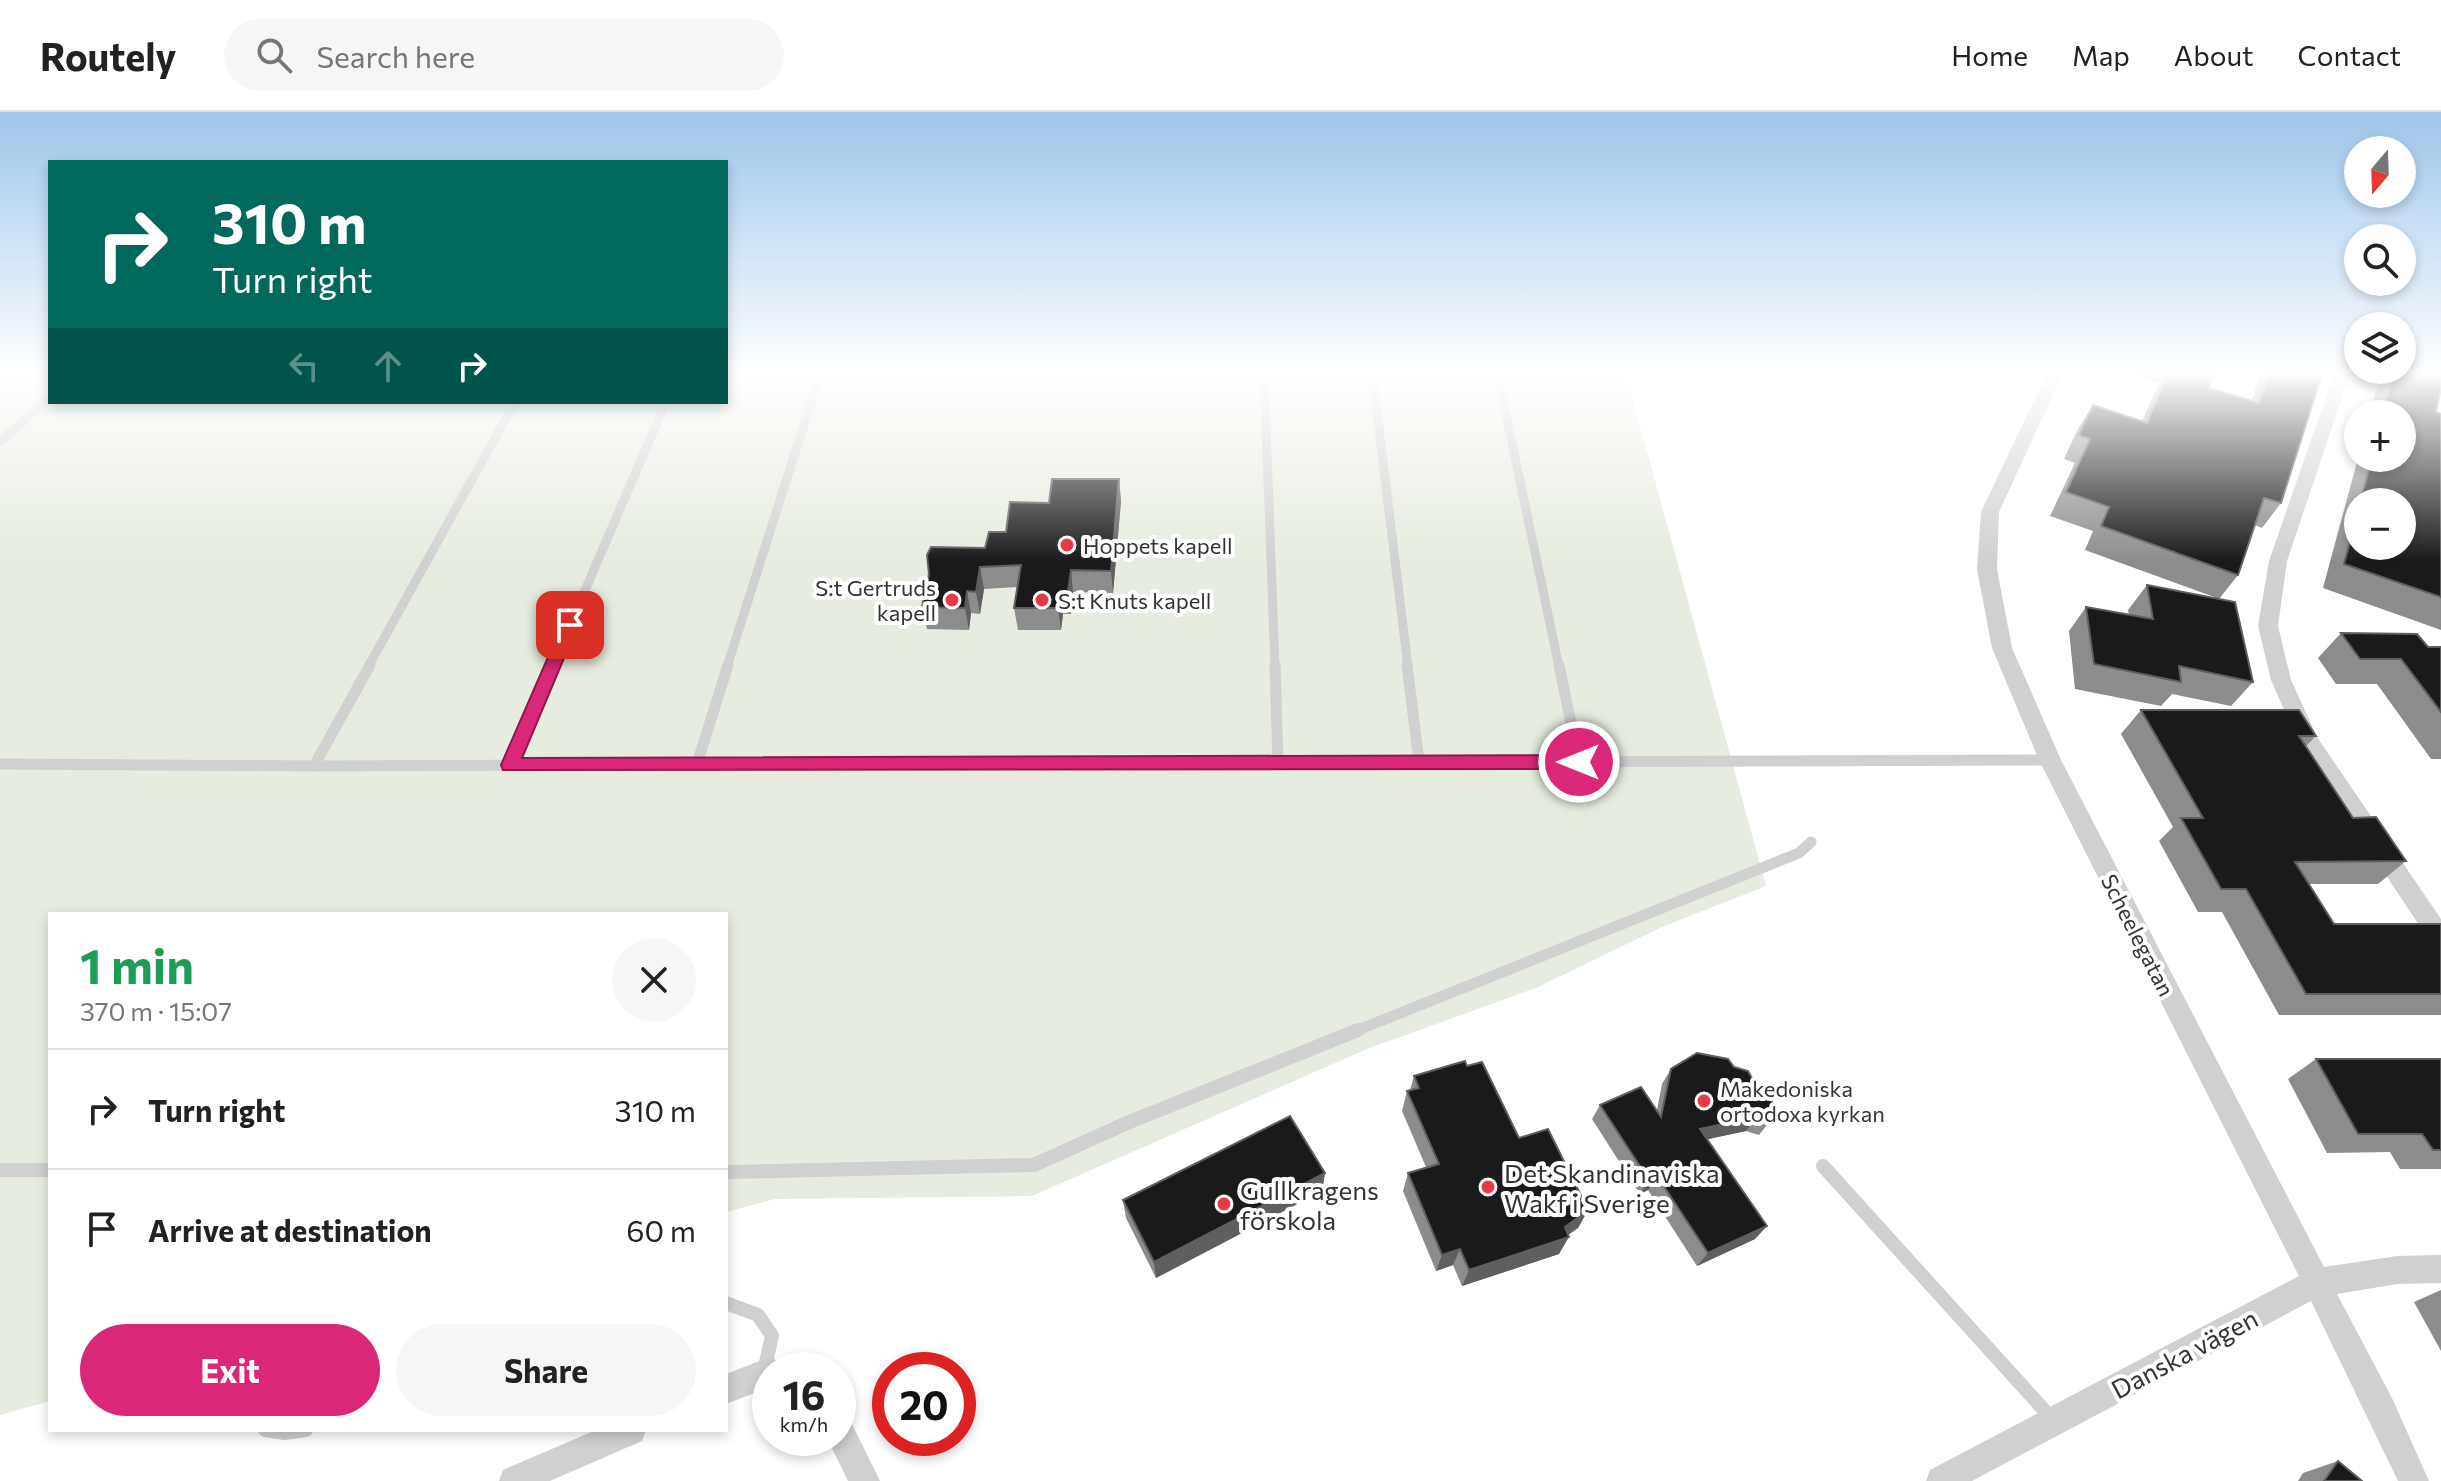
<!DOCTYPE html>
<meta charset="utf-8">
<style>
body{margin:0;font-family:Commissioner,sans-serif;background:#f6f6f6;color:#222;height:100vh;display:flex;flex-direction:column;font-size:30px;white-space:nowrap}
*{box-sizing:border-box;margin:0}
p{font-size:26px;color:#767676}
.icon{flex:none;width:44px;height:44px;fill:none;stroke:currentColor;stroke-width:2;stroke-linecap:round;stroke-linejoin:round}
.map{position:relative;flex:1;overflow:hidden}
.side{position:absolute;left:48px;top:800px;width:680px;height:520px;display:flex;flex-direction:column;background:#fff;border-radius:0px;box-shadow:0 4px 12px #0003}
.side>*{flex:none}
.banner{position:absolute;left:48px;top:48px;width:680px;height:244px;border-radius:0px;box-shadow:0 4px 12px #0003;background:#00695c;color:#fff;overflow:hidden}
.needle{width:52px;rotate:199deg}
.controls{position:absolute;left:2344px;top:24px;display:grid;gap:16px}
.controls a{display:grid;place-items:center;width:72px;height:72px;border-radius:50%;background:#fff;box-shadow:0 4px 12px #0003;font-size:40px}
.speed{position:absolute;left:752px;top:1240px;display:flex;gap:16px;font-size:40px;font-weight:700;text-align:center}
.speed>*{display:grid;place-content:center;width:104px;height:104px;border-radius:50%;background:#fff;box-shadow:0 4px 12px #0003;line-height:1}
.speed small{font-size:20px;font-weight:400}
.speed .limit{border:12px solid #d22;background:#fff;color:#111}
.pin{position:absolute;display:grid;place-items:center;width:68px;height:68px;color:#fff;margin:-34px;border-radius:16px;box-shadow:0 4px 12px #0006}
.me{position:absolute;width:88px;margin:-44px;rotate:270deg;stroke-linejoin:round;filter:drop-shadow(0 0 6px #0008)}
.turn{display:flex;align-items:center;gap:28px;height:168px;padding:0 32px;font-size:36px}
.turn .icon{width:104px;height:104px;stroke-width:2.5}
.turn b{display:block;font-size:56px;line-height:68px}
.lanes{display:flex;align-items:center;height:76px;padding:0 32px;background:#0003;justify-content:center;gap:40px;direction:ltr}
.lanes .off{opacity:.35}
.round{display:grid;place-items:center;flex:none;width:84px;height:84px;border-radius:42px;background:#f6f6f6}
.headline{display:flex;align-items:center;justify-content:space-between;height:136px;padding:0 32px}
h1{font-size:48px;font-weight:700;line-height:60px;color:#1e9e55}
.action{display:flex;gap:16px;margin-top:auto;padding:16px 32px}
.action a{flex:1;height:92px;border-radius:48px;background:#db2777;color:#fff;font-size:32px;font-weight:700;line-height:92px;text-align:center}
.action a+a{background:#f6f6f6;color:#222}
ul{padding:0;list-style:none}
li{display:flex;align-items:center;gap:24px;height:120px;padding:0 32px;border-top:2px solid #e0e0e0}
li div{flex:1}
li b{display:block;font-size:30px}
li em{font-style:normal}
header{display:flex;align-items:center;gap:48px;box-sizing:border-box;height:112px;padding:0 40px;background:#fff;border-bottom:2px solid #e0e0e0}
header strong{font-size:38px}
nav{display:flex;gap:44px;margin-inline-start:auto;font-size:28px}
.search{width:560px;height:72px;background:#f6f6f6;display:flex;align-items:center;gap:20px;box-sizing:border-box;padding:0 28px;border-radius:44px;color:#767676;font-size:30px}
.map>svg:first-child{display:block}
.green{fill:#e6ecdf}
.lines{fill:none;stroke-linecap:round;stroke-linejoin:round}
.service-far2{stroke:#d0d0d0;stroke-width:9}
.service-far1{stroke:#d0d0d0;stroke-width:11}
.service{stroke:#d0d0d0;stroke-width:14}
.minor{fill:#d0d0d0;fill-rule:evenodd}
.wall{fill:#8c8c8c;fill-rule:evenodd}
.shaded-wall{fill:#5f5f5f}
.building{fill:#1a1a1a;stroke:#5f5f5f;stroke-width:2}
.route{fill:#db2777;stroke:#8e194d;stroke-width:2}
.poi-dot{fill:#e63946;stroke:#fff;stroke-width:3}
.labels{text-anchor:middle;dominant-baseline:central;stroke-width:8;stroke-linejoin:round;paint-order:stroke}
.poi-label{font-size:22px;fill:#333;stroke:#fff;text-anchor:start}
.street-label{font-size:22px;fill:#333;stroke:#fff}
.near-poi-label{font-size:26px;fill:#333;stroke:#fff;text-anchor:start}
.near-street-label{font-size:26px;fill:#333;stroke:#fff}
</style>
<header>
<strong>Routely</strong>
<div class="search"><svg class="icon" aria-label="search" viewBox="0 0 24 24"><circle cx="10" cy="10" r="6"/><path d="M15 15l6 6"/></svg>Search here</div>
<nav><a>Home</a><a>Map</a><a>About</a><a>Contact</a></nav>
</header>
<div class="map">
<svg width="2441" height="1369" viewBox="0 0 2441 1369">
<rect width="100%" height="100%" fill="#fff"/>
<polygon class="green" points="0,259 50,259 50,290 726,290 726,259 1625,259 1766,774 1662,815 1536,876 1367,937 1032,1084 775,1087 726,1100 726,802 50,802 50,1289 0,1303"/>
<g class="lines">
<g class="service-far2">
<polyline points="1264,259 1275,555"/>
<polyline points="1372,259 1408,555"/>
<polyline points="1497,259 1559,555"/>
<polyline points="0,330 50,285"/>
<polyline points="368,555 515,290"/>
<polyline points="552,555 666,290"/>
<polyline points="727,555 821,259"/>
</g>
<g class="service-far1">
<polyline points="1275,553 1278,651"/>
<polyline points="1407,553 1419,650"/>
<polyline points="1559,553 1579,650"/>
<polyline points="0,652 314,654 2050,648"/>
<polyline points="697,652 728,553"/>
<polyline points="510,653 553,553"/>
<polyline points="314,654 370,553"/>
<polyline points="1353,920 1799,741 1811,730"/>
</g>
<g class="service">
<polyline points="1823,1054 2054,1309"/>
<polyline points="0,1058 50,1058"/>
<polyline points="726,1060 1034,1053 1127,1011 1358,918"/>
<polyline points="726,1191 758,1203 772,1224 764,1259"/>
<polyline points="265,1318 285,1321 306,1318"/>
</g>
<g class="minor">
<polygon points="2048,259 2064,259 1999,400 1997,457 2012,536 2061,648 2324,1155 2397,1144 2441,1143 2441,1171 2397,1172 2337,1182 2392,1286 2429,1369 2398,1369 2311,1189 1972,1369 1926,1369 1930,1358 2299,1164 2039,648 1992,536 1977,457 1981,400"/>
<polygon points="2335,259 2351,259 2287,449 2278,514 2291,568 2317,625 2441,807 2441,837 2433,834 2300,634 2271,568 2258,514 2269,449"/>
<polygon points="797,1243 810,1248 815,1258 770,1258 770,1275 726,1292 726,1262 770,1245 780,1250 783,1256 787,1248"/>
<polygon points="838,1302 849,1306 880,1369 848,1369 827,1326 838,1326"/>
<polygon points="596,1318 646,1318 642,1329 550,1369 499,1369 503,1358"/>
</g>
</g>
<g class="wall">
<polygon points="2121,259 2215,259 2209,276 2251,289 2262,259 2323,259 2281,391 2262,416 2255,413 2238,463 2219,487 2253,570 2231,594 2172,582 2161,594 2075,577 2069,519 2086,495 2129,503 2128,498 2147,473 2217,486 2085,438 2093,419 2050,404 2075,351 2064,347 2078,317 2093,293 2142,309 2159,271"/>
<path d="M2384 259H2441L2436 300 2441 302V518L2323 476 2358 346H2402V302H2370L2380 264ZM2358 390H2402L2358 434Z"/>
<polygon points="1119,367 1121,389 1113,481 1073,480 1071,502 1063,502 1061,518 1018,518 1014,496 1017,475 984,477 980,502 971,501 969,518 927,517 922,495 985,436 1049,391"/>
<polygon points="2341,521 2428,535 2441,535 2441,647 2431,647 2377,572 2336,572 2318,546"/>
<polygon points="2141,598 2316,624 2306,634 2353,706 2406,749 2378,772 2309,772 2334,812 2441,812 2441,903 2279,903 2222,800 2198,800 2159,729 2173,715 2121,622"/>
<polygon points="2316,947 2441,947 2441,1057 2400,1057 2390,1040 2327,1041 2288,967"/>
<polygon points="1467,954 1519,1026 1588,1098 1578,1116 1568,1123 1559,1142 1462,1174 1453,1153 1436,1159 1403,1079 1408,1061 1426,1055 1402,999 1407,979 1410,978 1414,964"/>
<polygon points="1671,957 1770,1009 1759,1023 1746,1019 1708,1027 1755,1127 1697,1154 1648,1078 1640,1082 1592,1007 1600,993 1657,998 1662,972"/>
<polygon points="1325,1061 1322,1079 1156,1166 1126,1106 1123,1088"/>
<polygon points="2441,1178 2441,1239 2414,1190"/>
<polygon points="2338,1349 2362,1369 2298,1369 2303,1361"/>
</g>
<g class="shaded-wall">
<polygon points="1119,367 1121,389 1113,481 1111,459"/>
<polygon points="980,455 984,477 980,502 976,480"/>
<polygon points="1071,458 1073,480 1071,502 1068,480"/>
<polygon points="967,479 971,501 969,518 965,496"/>
<polygon points="1060,480 1063,502 1061,518 1058,496"/>
<polygon points="1757,1005 1746,1019 1690,1031 1700,1017"/>
<polygon points="1325,1061 1322,1079 1156,1166 1154,1150"/>
<polygon points="1657,1064 1648,1078 1640,1082 1649,1068"/>
<polygon points="1588,1098 1578,1116 1562,1127 1569,1125 1559,1142 1462,1174 1469,1158 1565,1115"/>
<polygon points="1767,1114 1755,1127 1697,1154 1708,1141"/>
<polygon points="1460,1137 1453,1153 1436,1159 1442,1143"/>
</g>
<g class="building">
<polygon points="2169,259 2215,259 2209,276 2259,291 2270,259 2323,259 2281,391 2264,386 2238,463 2101,414 2109,395 2066,380 2090,327 2079,323 2093,293 2147,311"/>
<polygon points="2394,259 2441,259 2441,276 2436,300 2441,302 2441,485 2344,452 2358,399 2358,434 2402,434 2402,390 2360,390 2372,346 2402,346 2402,302 2383,302"/>
<polygon points="1052,367 1119,367 1111,459 1071,458 1068,480 1060,480 1058,496 1014,496 1021,453 980,455 976,480 967,479 965,496 922,495 929,462 927,443 931,435 985,436 989,420 1006,420 1010,390 1049,391"/>
<polygon points="2147,473 2235,490 2253,570 2179,554 2181,570 2094,552 2086,495 2153,507"/>
<polygon points="2341,521 2417,522 2428,535 2441,535 2441,600 2401,547 2360,547"/>
<polygon points="2141,598 2299,598 2316,624 2299,624 2353,706 2376,705 2406,749 2295,750 2334,812 2441,812 2441,882 2306,882 2246,777 2221,777 2181,706 2203,706"/>
<polygon points="1697,941 1728,947 1734,955 1748,959 1757,975 1773,980 1770,1009 1757,1005 1700,1017 1767,1114 1708,1141 1657,1064 1649,1068 1600,993 1641,975 1661,1005 1671,957"/>
<polygon points="2316,947 2441,947 2441,1038 2433,1038 2422,1022 2358,1022"/>
<polygon points="1465,949 1467,954 1482,950 1519,1026 1548,1017 1588,1098 1565,1115 1569,1125 1469,1158 1460,1137 1442,1143 1408,1061 1439,1052 1407,979 1419,976 1414,964"/>
<polygon points="1290,1004 1325,1061 1154,1150 1123,1088"/>
<polygon points="2338,1349 2362,1369 2324,1369"/>
</g>
<linearGradient id="sky" x2="0" y2="1"><stop stop-color="#9ec6ea"/><stop offset="0.58" stop-color="#fff"/><stop offset="1" stop-color="#fff" stop-opacity="0"/></linearGradient>
<rect width="2441" height="450" fill="url(#sky)"/>
<polygon class="route" points="570,508 578,513 522,646 1579,643 1588,650 1579,657 503,658 501,653 562,513"/>
<g class="poi-dot">
<circle cx="1067" cy="433" r="8"/>
<circle cx="952" cy="488" r="8"/>
<circle cx="1042" cy="488" r="8"/>
<circle cx="1704" cy="989" r="8"/>
<circle cx="1488" cy="1075" r="8"/>
<circle cx="1224" cy="1092" r="8"/>
</g>
<g class="labels">
<g class="poi-label">
<text x="1083" y="433">Hoppets kapell</text>
<text x="936" y="475" text-anchor="end">S:t Gertruds<tspan x="936" dy="25">kapell</tspan></text>
<text x="1058" y="488">S:t Knuts kapell</text>
<text x="1720" y="976">Makedoniska<tspan x="1720" dy="25">ortodoxa kyrkan</tspan></text>
</g>
<g class="street-label">
<text transform="translate(2138 823) rotate(63)">Scheelegatan</text>
</g>
<g class="near-poi-label">
<text x="1504" y="1060">Det Skandinaviska<tspan x="1504" dy="30">Wakf i Sverige</tspan></text>
<text x="1240" y="1077">Gullkragens<tspan x="1240" dy="30">förskola</tspan></text>
</g>
<g class="near-street-label">
<text transform="translate(2184 1241) rotate(-28)">Danska vägen</text>
</g>
</g>
</svg>
<div class="controls">
<a><svg class="needle" viewBox="-14 -14 28 28"><path d="M0-13l5 13h-10z" fill="#e53935"/><path d="M0 13l5-13h-10z" fill="#767676"/></svg></a>
<a><svg class="icon" aria-label="search" viewBox="0 0 24 24"><circle cx="10" cy="10" r="6"/><path d="M15 15l6 6"/></svg></a>
<a><svg class="icon" aria-label="layers" viewBox="0 0 24 24"><path d="M12 4l9 5-9 5-9-5zM3 14l9 5 9-5"/></svg></a>
<a>+</a>
<a>−</a>
</div>
<div class="speed"><div>16<small>km/h</small></div><div class="limit">20</div></div>
<div class="pin" style="left:570px;top:513px;background:#d93025"><svg class="icon" aria-label="arrive" viewBox="0 0 24 24"><path d="M6 21V4h12l-3 4 3 4H6"/></svg></div>
<svg class="me" style="left:1579px;top:650px" viewBox="-20 -20 40 40"><circle r="17" fill="#db2777" stroke="#fff" stroke-width="3"/><path d="M0-11L8 9 0 5-8 9z" fill="#fff"/></svg>
<div class="banner">
<div class="turn"><svg class="icon" aria-label="right" viewBox="0 0 24 24"><path d="M7 20v-9h11M14 6l5 5-5 5"/></svg><div><b>310 m</b>Turn right</div></div>
<div class="lanes"><svg class="icon off" aria-label="left" viewBox="0 0 24 24"><path d="M17 20v-9H6M10 6l-5 5 5 5"/></svg><svg class="icon off" aria-label="ahead" viewBox="0 0 24 24"><path d="M12 20V5M6 11l6-6 6 6"/></svg><svg class="icon" aria-label="right" viewBox="0 0 24 24"><path d="M7 20v-9h11M14 6l5 5-5 5"/></svg></div>
</div>
<section class="side">
<div class="headline"><div><h1>1 min</h1><p>370 m · 15:07</p></div><a class="round"><svg class="icon" aria-label="close" viewBox="0 0 24 24"><path d="M6 6l12 12M18 6L6 18"/></svg></a></div>
<ul>
<li><svg class="icon" aria-label="right" viewBox="0 0 24 24"><path d="M7 20v-9h11M14 6l5 5-5 5"/></svg><div><b>Turn right</b></div><em>310 m</em></li>
<li><svg class="icon" aria-label="arrive" viewBox="0 0 24 24"><path d="M6 21V4h12l-3 4 3 4H6"/></svg><div><b>Arrive at destination</b></div><em>60 m</em></li>
</ul>
<div class="action"><a>Exit</a><a>Share</a></div>
</section>
</div>
